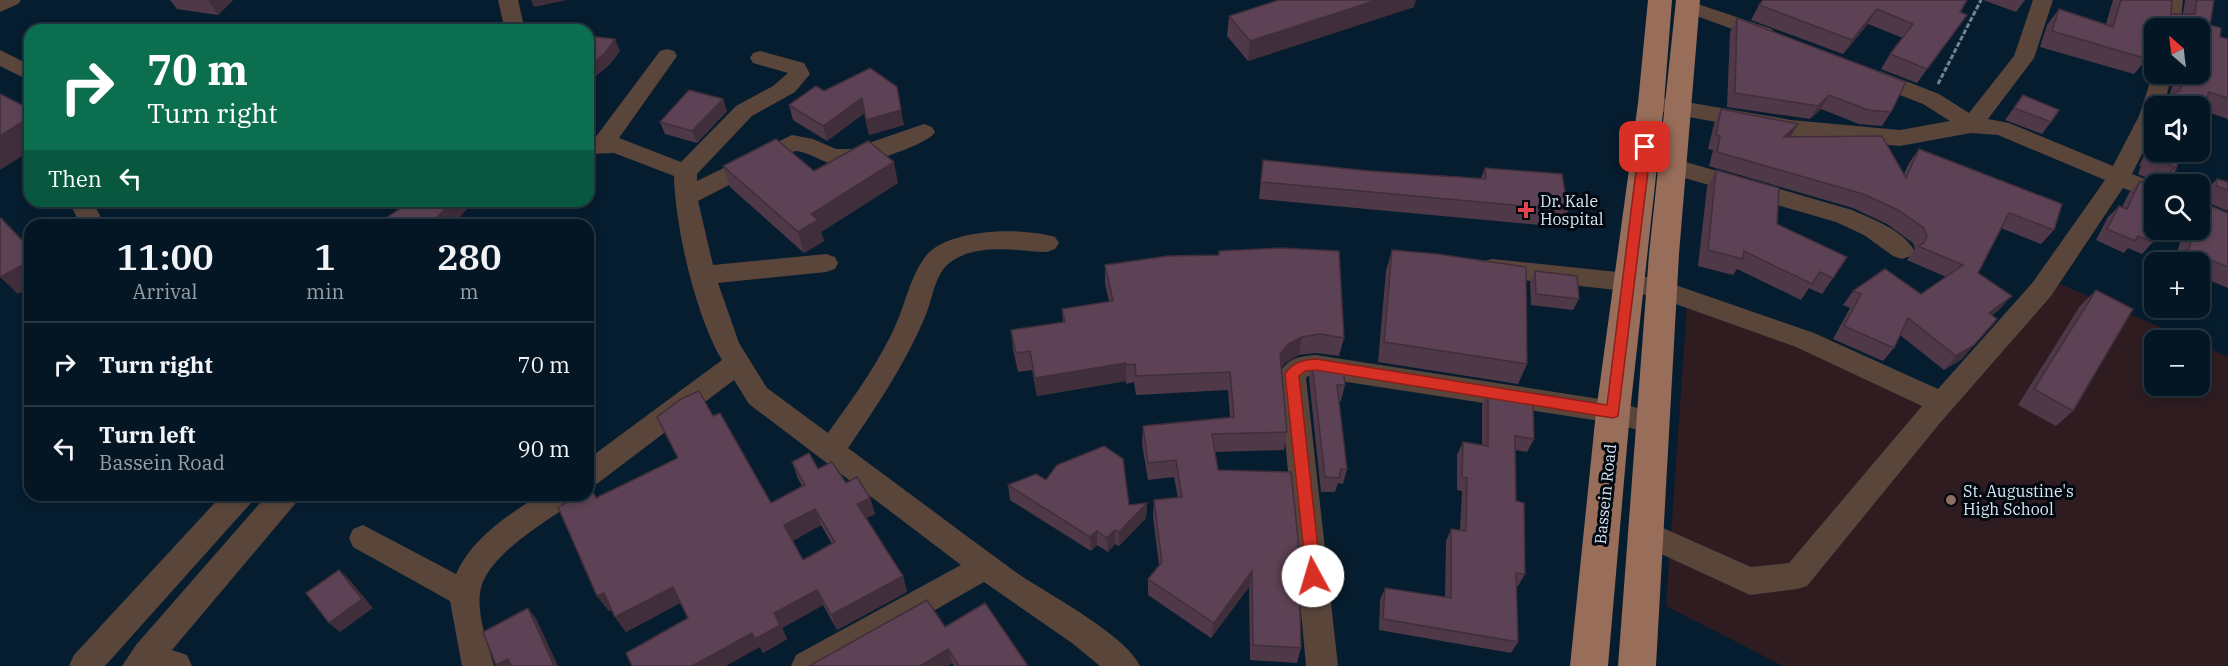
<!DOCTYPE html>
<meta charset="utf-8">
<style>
body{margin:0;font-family:"IBM Plex Serif",serif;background:#122330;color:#f1f3f6;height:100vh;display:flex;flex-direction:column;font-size:22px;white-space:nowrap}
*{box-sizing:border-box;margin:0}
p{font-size:20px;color:#979fa6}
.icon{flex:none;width:33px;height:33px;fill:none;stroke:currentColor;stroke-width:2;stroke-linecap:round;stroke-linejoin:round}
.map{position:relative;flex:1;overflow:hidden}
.panel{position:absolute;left:24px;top:219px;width:570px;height:282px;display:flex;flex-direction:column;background:#041623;border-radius:18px;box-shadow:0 3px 9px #0003,0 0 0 2px #253541}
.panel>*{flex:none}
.top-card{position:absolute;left:24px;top:24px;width:570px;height:183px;border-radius:18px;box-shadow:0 3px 9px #0003,0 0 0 2px #253541;background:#0b6e4f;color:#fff;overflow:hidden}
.needle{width:39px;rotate:332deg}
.controls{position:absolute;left:2144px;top:18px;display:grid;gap:12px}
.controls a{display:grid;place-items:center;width:66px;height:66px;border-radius:12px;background:#041623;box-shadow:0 3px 9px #0003,0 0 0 2px #253541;font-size:30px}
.pin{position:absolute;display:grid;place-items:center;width:51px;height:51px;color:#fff;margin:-26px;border-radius:12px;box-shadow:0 3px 9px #0006}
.me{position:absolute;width:66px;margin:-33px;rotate:354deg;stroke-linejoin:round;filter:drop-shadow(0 0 4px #0008)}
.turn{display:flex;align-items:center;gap:21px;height:126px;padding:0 24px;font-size:27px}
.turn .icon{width:78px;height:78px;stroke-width:2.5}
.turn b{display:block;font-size:42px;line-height:51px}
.then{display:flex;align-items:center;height:57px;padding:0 24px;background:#0003;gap:12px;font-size:22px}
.eta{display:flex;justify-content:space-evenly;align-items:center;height:102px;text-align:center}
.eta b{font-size:36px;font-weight:600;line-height:42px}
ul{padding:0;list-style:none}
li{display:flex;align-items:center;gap:18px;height:84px;padding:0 24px;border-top:2px solid #253541}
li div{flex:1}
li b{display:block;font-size:22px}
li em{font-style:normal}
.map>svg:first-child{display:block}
.education{fill:#2e1c21}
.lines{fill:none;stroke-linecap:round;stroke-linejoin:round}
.path{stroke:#708392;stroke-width:3;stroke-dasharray:5 2;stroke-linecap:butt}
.minor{fill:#5a453b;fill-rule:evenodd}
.major{fill:#986d59;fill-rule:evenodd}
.wall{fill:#4f3948;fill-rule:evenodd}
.shaded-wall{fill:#402e3b}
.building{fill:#5c4254;stroke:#402e3b;stroke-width:1.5;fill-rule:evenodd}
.route{fill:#d93025;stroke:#8d1f18;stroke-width:1.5}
.health-dot{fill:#e0444e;stroke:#01070e;stroke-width:2}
.education-dot{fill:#8d6e63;stroke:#01070e;stroke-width:2}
.labels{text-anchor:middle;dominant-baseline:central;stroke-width:6;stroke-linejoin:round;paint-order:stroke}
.poi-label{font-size:16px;fill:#d8e6f2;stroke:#01070e;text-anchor:start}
.street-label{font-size:16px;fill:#d8e6f2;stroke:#01070e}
</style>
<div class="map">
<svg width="2228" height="666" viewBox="0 0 2228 666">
<rect width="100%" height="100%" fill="#061d2f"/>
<polygon class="education" points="2060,284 2190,340 2154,340 2154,386 2199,386 2199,344 2228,357 2228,666 1783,666 1666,606 1687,306 1955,395"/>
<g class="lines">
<polyline class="path" points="1938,84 1981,0"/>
<g class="minor">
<polygon points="0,0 21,0 18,4 0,12"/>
<polygon points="498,0 518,0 525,30 505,30"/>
<polygon points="1686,0 1772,29 1775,34 1772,39 1765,41 1680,10 1677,6"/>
<polygon points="2033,0 2053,0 2034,58 1988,119 2009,123 2113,166 2139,116 2154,70 2154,74 2172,74 2164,106 2154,106 2154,130 2132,174 2158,184 2154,184 2154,200 2123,188 2051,296 1940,423 1807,586 1797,589 1750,595 1635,542 1631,533 1635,524 1645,520 1751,567 1789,563 1922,406 1796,347 1659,298 1627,291 1492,277 1483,275 1480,268 1483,261 1492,259 1627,273 1661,280 1814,333 1938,389 2033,282 2105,180 1998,135 1971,133 1900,146 1791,136 1657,111 1649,109 1646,104 1649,99 1657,97 1791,120 1900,130 1950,121 1923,104 1864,81 1861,76 1864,71 1880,71 1939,94 1969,113 2014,56"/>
<polygon points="2163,0 2183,0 2180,28 2160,28"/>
<path d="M667 49 674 51 677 56 619 138 681 162 736 106 773 86 788 73 753 63 750 58 753 53 760 51 804 63 810 74 795 92 752 116 697 174V181L792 135 813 139 836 149H851L924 124 932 127 935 132C927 146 857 167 840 166 824 164 811 152 795 151L698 201 713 265 826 254 835 257 838 263 835 269 826 272 718 283 739 343 767 388 828 433C850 402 873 371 890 337 904 312 908 280 925 257 947 228 1023 227 1055 237L1059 243 1055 249 1047 252C1017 251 979 243 952 261 934 273 933 299 925 317 905 364 877 406 848 448 905 490 961 532 1017 573 1048 594 1126 635 1140 666H1100L1072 643 984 582 837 666H791L796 655 961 565 749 404 734 380 598 483 588 487V459L722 360C696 317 675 227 674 176L614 153 588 154V138H595L660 51Z"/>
<polygon points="0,50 30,65 30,81 0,66"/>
<path d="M1672 158 1852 210C1872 219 1903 230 1914 250L1911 256 1902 259 1893 256 1864 235 1836 222 1664 172 1661 166 1664 160Z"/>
<polygon points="74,201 100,201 96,208 105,225 81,225 71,206"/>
<path d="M1316 355 1613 401 1662 415 1665 423 1662 431 1652 434 1613 423 1308 376 1306 378 1338 666H1306L1279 374C1287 358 1300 356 1316 355Z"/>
<polygon points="222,495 254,495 250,504 105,666 69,666 74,655"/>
<polygon points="267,495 299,495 295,504 172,650 187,655 192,666 122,666 136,645"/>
<path d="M539 495H575L571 504C544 523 484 557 480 593 477 617 488 643 494 666H462L450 601 353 547 349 538 353 529 363 525 456 574C472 538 507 516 539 495Z"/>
</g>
<g class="major">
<polygon points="1648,0 1672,0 1664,103 1630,412 1608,666 1570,666 1596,412 1638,103"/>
<polygon points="1676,0 1700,0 1679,254 1656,666 1618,666 1649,254"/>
</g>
</g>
<g class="wall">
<polygon points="170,0 233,0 218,15 177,9"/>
<polygon points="1983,0 2025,0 2016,12"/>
<polygon points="2113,0 2172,0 2171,14 2183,14 2185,0 2214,0 2210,25 2220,37 2228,39 2228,119 2202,110 2199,106 2161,106 2169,98 2175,75 2173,74 2199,74 2199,28 2154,28 2154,45 2151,44 2147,59 2134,74 2040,47 2047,25 2059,9 2106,24"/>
<polygon points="1759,5 1960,12 1967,15 1917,83 1881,69 1890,54 1903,38 1868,24 1843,54 1751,20"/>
<polygon points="1414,7 1248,61 1227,36 1229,16"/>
<polygon points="1737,18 1891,112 1882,126 1859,124 1821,109 1810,119 1727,107 1730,32"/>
<polygon points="588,36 620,51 610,64 592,79 588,79"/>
<polygon points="824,91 904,125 869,135 864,113 827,141 793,120 789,105"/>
<polygon points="2023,95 2051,122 2042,134 2005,120"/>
<polygon points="723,99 727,111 697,143 665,134 660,122"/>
<polygon points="1721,109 1790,137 1904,174 1909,163 1919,149 2054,230 2041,244 2001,228 1978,273 1999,310 1992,315 1962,359 1944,370 1900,335 1894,348 1883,361 1833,339 1850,308 1843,305 1853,291 1921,294 1946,277 1907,260 1915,249 1913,243 1887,224 1853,208 1709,166 1713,150 1708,149 1714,124"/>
<polygon points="2154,135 2154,152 2188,152 2178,161 2171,182 2169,184 2158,184 2160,183 2138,174 2141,166 2139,166"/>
<polygon points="1263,160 1370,171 1481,178 1485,168 1568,210 1561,227 1259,199"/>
<polygon points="723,166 814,171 898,183 821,232 824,241 804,253 730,187"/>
<polygon points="1716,170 1777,224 1833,278 1822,294 1809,288 1801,300 1737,269 1733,275 1698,266 1707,187"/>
<polygon points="2217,179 2228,182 2228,211 2201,200 2202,194"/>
<polygon points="2140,181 2153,242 2142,254 2128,248 2124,253 2096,240 2108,217 2119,206 2122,207 2129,193"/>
<polygon points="2203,203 2228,213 2228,288 2199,276 2199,262 2174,262 2184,230 2199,230 2199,207"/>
<polygon points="1392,250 1527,364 1518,384 1378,362 1386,271"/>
<polygon points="1219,251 1344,338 1339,356 1316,353 1299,355 1285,363 1282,367 1287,432 1284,450 1215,452 1218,470 1301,648 1297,663 1250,660 1249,587 1211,638 1148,595 1148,579 1159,565 1153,517 1154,500 1178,498 1174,477 1148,480 1142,444 1143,426 1230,417 1228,390 1136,395 1134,382 1126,384 1126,381 1037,396 1032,370 1018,372 1013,349 1011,330 1063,322 1062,309 1109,301 1105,284 1105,265 1218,255"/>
<polygon points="1535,271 1579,299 1573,310 1531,305 1530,282"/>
<polygon points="2096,290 2073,411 2056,426 2018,405 2080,306"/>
<polygon points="1312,363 1345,385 1341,401 1339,401 1347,469 1343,484 1338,483 1335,492 1321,492 1309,378"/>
<polygon points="1488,392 1524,402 1534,439 1527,452 1515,450 1516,501 1525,574 1518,586 1516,586 1518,642 1511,653 1379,630 1380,600 1385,588 1445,597 1446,541 1451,529 1460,530 1462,491 1457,490 1457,455 1463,442 1482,445 1482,405"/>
<path d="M713 416 771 503 802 486 798 479 792 462 818 469 846 483 870 498 875 514 866 518 903 576 907 592 837 630 823 605 782 628 787 639 763 653 760 647 688 618 680 603 626 632 615 617 612 610 609 611 597 596V498L678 458ZM821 525 832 544 803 560 792 541Z"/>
<polygon points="1046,480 1129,505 1147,503 1146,518 1119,546 1115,544 1108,552 1097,545 1091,551 1010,500 1008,485"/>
<polygon points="945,627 1028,666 954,666 952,663 948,666"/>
</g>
<g class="shaded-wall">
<polygon points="208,0 233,0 218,15"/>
<polygon points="531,0 567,0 534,7"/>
<polygon points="1377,0 1416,0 1414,7 1248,61 1250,41"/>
<polygon points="1877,9 1868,24 1843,54 1852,40"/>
<polygon points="615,39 620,51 610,64 592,79 588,69 588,67"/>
<polygon points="1829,95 1821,109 1810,119 1818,106"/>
<polygon points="862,98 865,113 827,141 823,126"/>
<polygon points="723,99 727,111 697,143 692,131"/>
<polygon points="901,110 904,125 869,135 866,120"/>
<polygon points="30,117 30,151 0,170 0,136"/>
<polygon points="1798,124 1790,138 1784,137"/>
<polygon points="894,162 898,183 821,232 824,241 804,253 798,232 811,214"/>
<polygon points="452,201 474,201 453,225 430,225"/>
<polygon points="1,218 30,247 30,249"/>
<polygon points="30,261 30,287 18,294 0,277"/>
<polygon points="2012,296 1999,310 1977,327 1989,313"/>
<polygon points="1302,337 1299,355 1285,363 1277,373 1280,354 1288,344"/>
<polygon points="1974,345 1962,359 1944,370 1956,356"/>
<polygon points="1126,363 1126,381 1037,396 1035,378"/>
<polygon points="870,498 875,514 863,520 857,504"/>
<polygon points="1147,503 1146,518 1119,546 1119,532"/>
<polygon points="815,509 821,525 791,542 784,525"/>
<polygon points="1115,530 1115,544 1108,552 1107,538"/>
<polygon points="1097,531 1097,545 1091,551 1090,537"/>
<polygon points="339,570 349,579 373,608 340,632 329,623"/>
<polygon points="1252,571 1249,587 1211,638 1214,623"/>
<polygon points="903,576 907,592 837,630 831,615"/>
<polygon points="673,587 682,602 626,632 615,617"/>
<polygon points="817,590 823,605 782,628 787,639 763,653 760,647 726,666 692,666 752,633 774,613"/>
<polygon points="604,593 615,608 609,611 597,596"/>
<polygon points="528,608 536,618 558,666 554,666"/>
<polygon points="948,649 952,663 948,666 920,666"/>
<polygon points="508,659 515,666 497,666 496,665"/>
</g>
<g class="building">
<polygon points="1279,0 1377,0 1250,41 1229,16"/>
<polygon points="1763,0 1967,0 1960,12 1967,15 1927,69 1890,54 1913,24 1877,9 1852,40 1759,5"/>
<polygon points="2121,0 2172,0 2171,14 2195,14 2197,0 2214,0 2210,25 2221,28 2220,37 2228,39 2228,98 2209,92 2199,120 2199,106 2171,106 2173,93 2180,91 2185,74 2199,74 2199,28 2164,28 2155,26 2147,59 2052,31 2059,9 2113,27"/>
<polygon points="1737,18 1906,82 1891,112 1868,110 1829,95 1818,106 1735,93"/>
<polygon points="588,36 615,39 605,53 588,67"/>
<polygon points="870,68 897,87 901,110 866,120 862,98 823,126 789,105 816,86 824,91"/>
<polygon points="689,90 723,99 692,131 660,122"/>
<polygon points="0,94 30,109 30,117 0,136"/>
<polygon points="2023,95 2059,110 2051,122 2014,108"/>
<polygon points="1721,109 1798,124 1784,137 1882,136 1906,178 1919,149 2062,204 2054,230 2009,213 1978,273 2012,296 1989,313 1997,319 1974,345 1956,356 1908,318 1894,348 1844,326 1861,294 1853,291 1885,269 1921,294 1963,265 1918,246 1924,243 1927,237 1924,228 1898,210 1863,194 1717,152 1720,136 1716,135"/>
<polygon points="776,139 814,171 868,141 894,162 811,214 818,220 798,232 723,166"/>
<polygon points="2155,152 2182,152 2171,182 2171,171 2175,167 2152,158"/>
<polygon points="1263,160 1370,171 1486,179 1485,168 1562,174 1568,210 1261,182"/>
<polygon points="1716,170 1779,188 1777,224 1847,257 1833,278 1820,272 1812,284 1744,251 1743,259 1708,250"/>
<polygon points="2217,179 2228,182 2228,190 2216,186"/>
<polygon points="2140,181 2154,187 2154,230 2159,230 2153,242 2138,236 2135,241 2107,229 2119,206 2127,209"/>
<polygon points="411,201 452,201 430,225 390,225 385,219"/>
<polygon points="2203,203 2228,213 2228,267 2188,251 2195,230 2199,230 2199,217"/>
<polygon points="1,218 30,249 30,261 0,277 0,219"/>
<polygon points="1281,248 1339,251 1344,338 1320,334 1302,337 1288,344 1280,354 1287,432 1212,434 1218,470 1291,472 1298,538 1301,648 1253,645 1252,571 1214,623 1148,579 1162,562 1154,500 1182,497 1176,460 1148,463 1143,426 1234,417 1230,372 1136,376 1135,364 1126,365 1126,363 1035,378 1030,351 1016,353 1011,330 1065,322 1062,309 1113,301 1105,265 1168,256 1219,255 1219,251"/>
<polygon points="1392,250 1437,254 1526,267 1527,364 1384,342"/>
<polygon points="1535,271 1577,276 1579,299 1536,294"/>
<polygon points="2096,290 2133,309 2073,411 2034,389"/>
<polygon points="1312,363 1343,367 1345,385 1337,385 1347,469 1341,469 1339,478 1325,477"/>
<path d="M699 391 713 416 720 413 771 503 805 485 792 462 809 453 818 469 832 462 846 483 857 477 870 498 857 504 903 576 831 615 817 590 774 613 780 625 755 639 752 633 692 666H632L626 653 688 618 673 587 615 617 604 593 597 596 558 507 582 495H588V492L592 490 596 498 678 458 657 417 681 399ZM815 509 835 542 803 560 784 525Z"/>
<polygon points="1488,392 1524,397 1524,402 1533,404 1534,439 1515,436 1516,501 1524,503 1525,574 1516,573 1518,642 1383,619 1385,588 1451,598 1451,529 1466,531 1467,478 1462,477 1463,442 1488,446"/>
<polygon points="1104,446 1123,459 1129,505 1147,503 1119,532 1115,530 1107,538 1097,531 1090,537 1008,485 1036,474 1046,480 1057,465"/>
<polygon points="339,570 362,599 329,623 306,593"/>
<polygon points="927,600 945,627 985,603 1028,666 959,666 948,649 920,666 809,666"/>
<polygon points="528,608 554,666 511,666 508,659 496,665 483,632"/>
</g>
<path class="route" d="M1645 143 1651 147 1618 416 1613 418 1316 370 1305 371 1299 376 1321 576 1318 581 1313 584 1307 581 1285 374C1293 362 1303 360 1316 359L1607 405 1639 147Z"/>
<path class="health-dot" d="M1523 201h6v6h6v6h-6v6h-6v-6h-6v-6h6z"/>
<circle class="education-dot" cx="1951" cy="500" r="6"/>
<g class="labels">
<g class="poi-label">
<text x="1540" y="201">Dr. Kale<tspan x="1540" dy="18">Hospital</tspan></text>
<text x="1963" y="491">St. Augustine's<tspan x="1963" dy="18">High School</tspan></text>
</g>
<g class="street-label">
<text transform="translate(1605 494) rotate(-84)">Bassein Road</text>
</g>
</g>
</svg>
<div class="controls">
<a><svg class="needle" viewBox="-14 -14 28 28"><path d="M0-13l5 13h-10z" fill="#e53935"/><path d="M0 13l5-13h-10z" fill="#979fa6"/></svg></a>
<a><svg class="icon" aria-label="sound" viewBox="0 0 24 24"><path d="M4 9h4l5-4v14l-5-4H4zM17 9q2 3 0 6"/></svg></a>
<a><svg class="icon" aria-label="search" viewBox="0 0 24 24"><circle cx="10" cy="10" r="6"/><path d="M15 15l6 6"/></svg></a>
<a>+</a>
<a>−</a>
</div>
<div class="pin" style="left:1645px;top:147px;background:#d93025"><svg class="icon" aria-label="arrive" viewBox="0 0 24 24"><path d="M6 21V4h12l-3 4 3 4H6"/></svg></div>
<svg class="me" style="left:1313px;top:576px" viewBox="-20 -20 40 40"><circle r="19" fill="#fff"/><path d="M0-13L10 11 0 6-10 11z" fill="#d93025"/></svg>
<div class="top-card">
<div class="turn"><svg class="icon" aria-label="right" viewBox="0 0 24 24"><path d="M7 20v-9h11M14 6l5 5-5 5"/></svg><div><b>70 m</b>Turn right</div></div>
<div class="then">Then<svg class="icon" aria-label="left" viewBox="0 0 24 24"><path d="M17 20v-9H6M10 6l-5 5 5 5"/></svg></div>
</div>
<section class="panel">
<div class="eta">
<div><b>11:00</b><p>Arrival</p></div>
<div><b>1</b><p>min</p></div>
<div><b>280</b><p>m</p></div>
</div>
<ul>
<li><svg class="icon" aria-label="right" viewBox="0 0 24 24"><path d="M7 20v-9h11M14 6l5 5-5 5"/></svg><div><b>Turn right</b></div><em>70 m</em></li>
<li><svg class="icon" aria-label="left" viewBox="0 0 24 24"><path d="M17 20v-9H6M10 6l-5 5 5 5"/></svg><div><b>Turn left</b><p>Bassein Road</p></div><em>90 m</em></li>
</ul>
</section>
</div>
